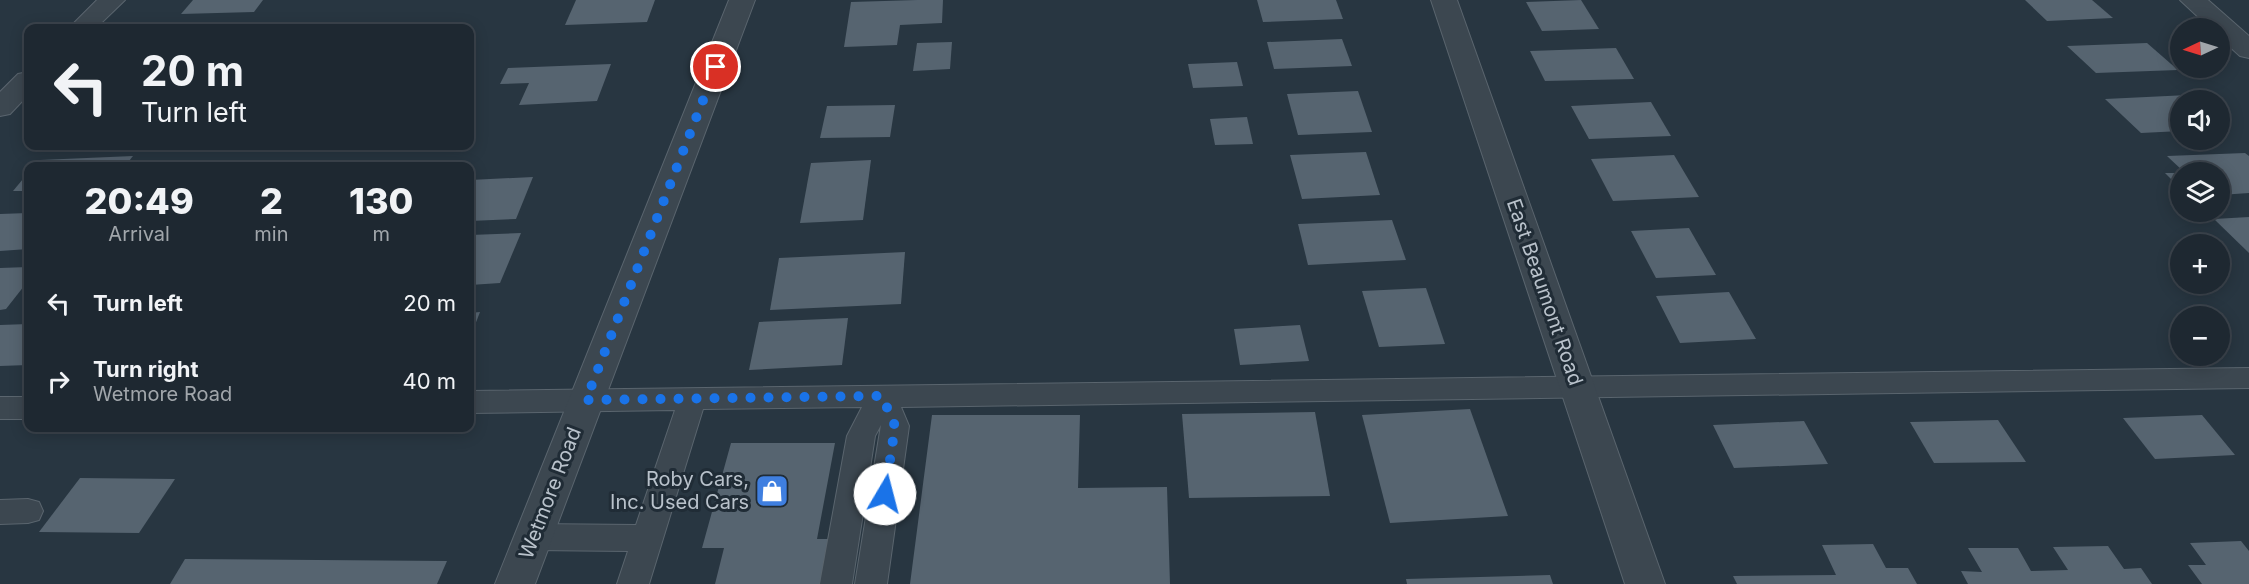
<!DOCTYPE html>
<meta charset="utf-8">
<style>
body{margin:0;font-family:Inter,sans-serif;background:#263039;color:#f1f3f6;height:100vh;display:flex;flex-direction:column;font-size:22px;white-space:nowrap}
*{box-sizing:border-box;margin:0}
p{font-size:20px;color:#a1a6ab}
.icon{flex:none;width:33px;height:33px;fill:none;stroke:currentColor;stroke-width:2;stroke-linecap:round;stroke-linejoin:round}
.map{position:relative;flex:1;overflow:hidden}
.sheet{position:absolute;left:24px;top:162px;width:450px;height:270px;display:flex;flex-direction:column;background:#1e2831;border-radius:12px;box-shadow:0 3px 15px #0003,0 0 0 2px #3c444d}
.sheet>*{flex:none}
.hud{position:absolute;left:24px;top:24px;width:450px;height:126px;border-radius:12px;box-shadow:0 3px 15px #0003,0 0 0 2px #3c444d;background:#1e2831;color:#f1f3f6;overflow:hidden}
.needle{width:39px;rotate:266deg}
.buttons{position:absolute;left:2170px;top:18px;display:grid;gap:12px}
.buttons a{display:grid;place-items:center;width:60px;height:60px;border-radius:50%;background:#1e2831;box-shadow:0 3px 15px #0003,0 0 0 2px #3c444d;font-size:30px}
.pin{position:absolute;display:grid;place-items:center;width:51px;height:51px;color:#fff;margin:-26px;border:3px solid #fff;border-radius:50%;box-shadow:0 2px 6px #0007}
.me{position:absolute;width:66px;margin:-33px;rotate:8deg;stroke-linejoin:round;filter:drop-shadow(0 0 4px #0008)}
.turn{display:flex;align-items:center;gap:21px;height:126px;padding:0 18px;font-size:27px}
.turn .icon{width:78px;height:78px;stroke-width:2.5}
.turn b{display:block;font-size:42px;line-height:51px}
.eta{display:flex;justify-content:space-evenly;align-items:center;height:102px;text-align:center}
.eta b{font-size:36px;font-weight:800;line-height:42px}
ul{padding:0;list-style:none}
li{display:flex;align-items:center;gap:18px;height:78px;padding:0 18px}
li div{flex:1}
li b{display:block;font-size:22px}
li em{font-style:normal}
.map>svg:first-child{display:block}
.building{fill:#566470}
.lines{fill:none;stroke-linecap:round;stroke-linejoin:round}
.lane-casing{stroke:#5a656e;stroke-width:2}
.street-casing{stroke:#5a656e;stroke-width:2}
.lane{fill:#3c4750;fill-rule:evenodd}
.street{fill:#3c4750;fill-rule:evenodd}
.route{stroke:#1a73e8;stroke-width:10;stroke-dasharray:0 18}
.labels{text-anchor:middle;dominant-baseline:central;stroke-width:6;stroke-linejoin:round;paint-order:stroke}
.street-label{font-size:20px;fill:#b9c2cb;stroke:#202c36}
.poi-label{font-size:20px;fill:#b9c2cb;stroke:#202c36;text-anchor:end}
</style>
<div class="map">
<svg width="2249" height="584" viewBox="0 0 2249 584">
<rect width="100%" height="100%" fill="#283641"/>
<g class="building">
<polygon points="193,0 263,0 254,12 181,14"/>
<polygon points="576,0 655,0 647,22 565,25"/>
<polygon points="917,0 943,0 942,23 900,25 897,45 844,47 851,2"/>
<polygon points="1257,0 1336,0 1343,19 1263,22"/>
<polygon points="1581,0 1599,29 1542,31 1526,2"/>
<polygon points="2025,0 2092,0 2113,18 2047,21"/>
<polygon points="1342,39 1352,66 1274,69 1267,42"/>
<polygon points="952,42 950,69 913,71 917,43"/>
<polygon points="2147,43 2178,70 2096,73 2067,46"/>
<polygon points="1616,48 1634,79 1545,81 1530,51"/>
<polygon points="1237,62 1243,86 1193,88 1188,64"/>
<polygon points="611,64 597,101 519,105 529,83 500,84 508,68"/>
<polygon points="1358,91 1372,132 1298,135 1287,94"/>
<polygon points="2188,95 2195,100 2181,100 2181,131 2141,133 2105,99"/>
<polygon points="1651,102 1671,136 1589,139 1571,106"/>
<polygon points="895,105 890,137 820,138 827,106"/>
<polygon points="1247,117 1253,144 1215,145 1210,119"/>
<polygon points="1366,152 1380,195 1302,199 1290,155"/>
<polygon points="2245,153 2249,156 2249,193 2220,195 2220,172 2184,172 2167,156"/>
<polygon points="1674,155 1699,197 1613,201 1591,159"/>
<polygon points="133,156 125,166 34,166 40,160"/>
<polygon points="871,160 863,220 800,223 811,163"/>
<polygon points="28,173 28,191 13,191"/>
<polygon points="2165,173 2181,173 2181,189"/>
<polygon points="533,177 516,219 470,221 470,180"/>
<polygon points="28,213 28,249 0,251 0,214"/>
<polygon points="2249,217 2249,253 2214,219"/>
<polygon points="1392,220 1406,260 1308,265 1298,224"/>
<polygon points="1689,228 1716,275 1656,278 1631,231"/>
<polygon points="521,233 500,283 470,285 470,235"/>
<polygon points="905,252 901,304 770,310 779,258"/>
<polygon points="28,267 28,281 6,309 0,310 0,268"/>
<polygon points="1426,288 1445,344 1379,347 1362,291"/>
<polygon points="1729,292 1756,339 1680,343 1656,296"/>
<polygon points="480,312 470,338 470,313"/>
<polygon points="848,318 842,365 749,370 759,322"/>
<polygon points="28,324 28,365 0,366 0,325"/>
<polygon points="1300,325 1309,361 1240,365 1234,329"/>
<polygon points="1470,409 1508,516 1390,523 1362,415"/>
<polygon points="1315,412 1330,496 1189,498 1182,414"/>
<polygon points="932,415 1080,415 1078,488 1167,487 1170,584 910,584"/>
<polygon points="2202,415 2235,455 2155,459 2123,418"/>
<polygon points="1998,420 2026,462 1934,463 1910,422"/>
<polygon points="1804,421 1828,464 1734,468 1713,425"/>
<polygon points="731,443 835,443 817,539 830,539 822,584 715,584 724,548 702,548"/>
<polygon points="80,478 175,479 139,533 39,532"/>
<polygon points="2241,541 2249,551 2249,584 2202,584 2188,565 2206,565 2190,543"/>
<polygon points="1873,544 1886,568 1908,568 1917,584 1737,584 1733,576 1836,575 1822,545"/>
<polygon points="2108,546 2124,569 2141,568 2152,584 1968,584 1961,571 1982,572 1968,548 2018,548 2031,571 2068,570 2053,547"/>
<polygon points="185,559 447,561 437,584 170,584"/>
<polygon points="1550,575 1553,584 1407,584 1406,579"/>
</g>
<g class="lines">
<defs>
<g id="lane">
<polygon points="2249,368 2249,388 901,407 909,426 887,584 855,584 881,425 875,436 852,584 820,584 847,436 862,407 703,409 649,584 617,584 628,551 533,550 522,546 518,537 522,528 533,524 636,525 675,410 470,413 470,391"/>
<rect x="0" y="397" width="28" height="22"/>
<polygon points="28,499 39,502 43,511 39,520 28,523 0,524 0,500"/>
</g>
<g id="street">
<polygon points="97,0 125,0 96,28 69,28"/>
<polygon points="729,0 755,0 535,584 495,584"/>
<polygon points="1431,0 1457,0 1665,584 1625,584"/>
<polygon points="2180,0 2208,0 2249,36 2249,58 2240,56 2220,38 2220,28 2210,28"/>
<polygon points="28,72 28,95 10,114 0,116 0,92 18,74"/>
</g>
</defs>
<use href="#lane" class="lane-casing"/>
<use href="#street" class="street-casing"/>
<use href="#lane" class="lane"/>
<use href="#street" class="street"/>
</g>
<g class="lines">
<polyline class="route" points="716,67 586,400 882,396 895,426 885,494"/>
</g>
<defs>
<symbol id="shop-square" viewBox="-11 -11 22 22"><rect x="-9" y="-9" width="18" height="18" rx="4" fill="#3f7fe0" stroke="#202c36"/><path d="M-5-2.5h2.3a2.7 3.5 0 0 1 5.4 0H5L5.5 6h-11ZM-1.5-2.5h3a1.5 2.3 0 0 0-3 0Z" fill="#fff"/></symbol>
</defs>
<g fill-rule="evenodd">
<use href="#shop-square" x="753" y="472" width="38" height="38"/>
</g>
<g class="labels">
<g class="street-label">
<text transform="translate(1545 292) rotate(71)">East Beaumont Road</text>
<text transform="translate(550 493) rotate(-69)">Wetmore Road</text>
</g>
<g class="poi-label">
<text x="749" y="479">Roby Cars,<tspan x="749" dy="23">Inc. Used Cars</tspan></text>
</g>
</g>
</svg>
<div class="buttons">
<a><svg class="needle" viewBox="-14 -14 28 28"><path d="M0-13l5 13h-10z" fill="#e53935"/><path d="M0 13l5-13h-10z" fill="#a1a6ab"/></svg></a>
<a><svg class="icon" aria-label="sound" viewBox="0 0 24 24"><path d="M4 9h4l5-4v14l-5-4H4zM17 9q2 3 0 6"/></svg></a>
<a><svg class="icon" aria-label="layers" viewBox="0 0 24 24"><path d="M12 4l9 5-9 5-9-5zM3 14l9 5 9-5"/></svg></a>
<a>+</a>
<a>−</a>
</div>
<div class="pin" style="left:716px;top:67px;background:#d93025"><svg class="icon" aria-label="arrive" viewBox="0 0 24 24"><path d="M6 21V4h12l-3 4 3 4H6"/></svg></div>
<svg class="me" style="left:885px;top:494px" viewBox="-20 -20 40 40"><circle r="19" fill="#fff"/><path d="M0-13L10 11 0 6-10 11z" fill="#1a73e8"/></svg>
<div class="hud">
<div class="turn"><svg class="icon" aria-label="left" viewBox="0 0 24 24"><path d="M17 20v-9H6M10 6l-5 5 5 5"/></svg><div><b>20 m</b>Turn left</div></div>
</div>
<section class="sheet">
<div class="eta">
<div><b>20:49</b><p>Arrival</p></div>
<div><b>2</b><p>min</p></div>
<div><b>130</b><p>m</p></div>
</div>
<ul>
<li><svg class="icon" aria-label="left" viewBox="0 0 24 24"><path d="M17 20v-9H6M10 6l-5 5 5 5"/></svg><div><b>Turn left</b></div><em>20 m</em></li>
<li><svg class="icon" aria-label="right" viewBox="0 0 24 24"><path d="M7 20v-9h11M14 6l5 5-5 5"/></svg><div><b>Turn right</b><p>Wetmore Road</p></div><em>40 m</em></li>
</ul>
</section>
</div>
